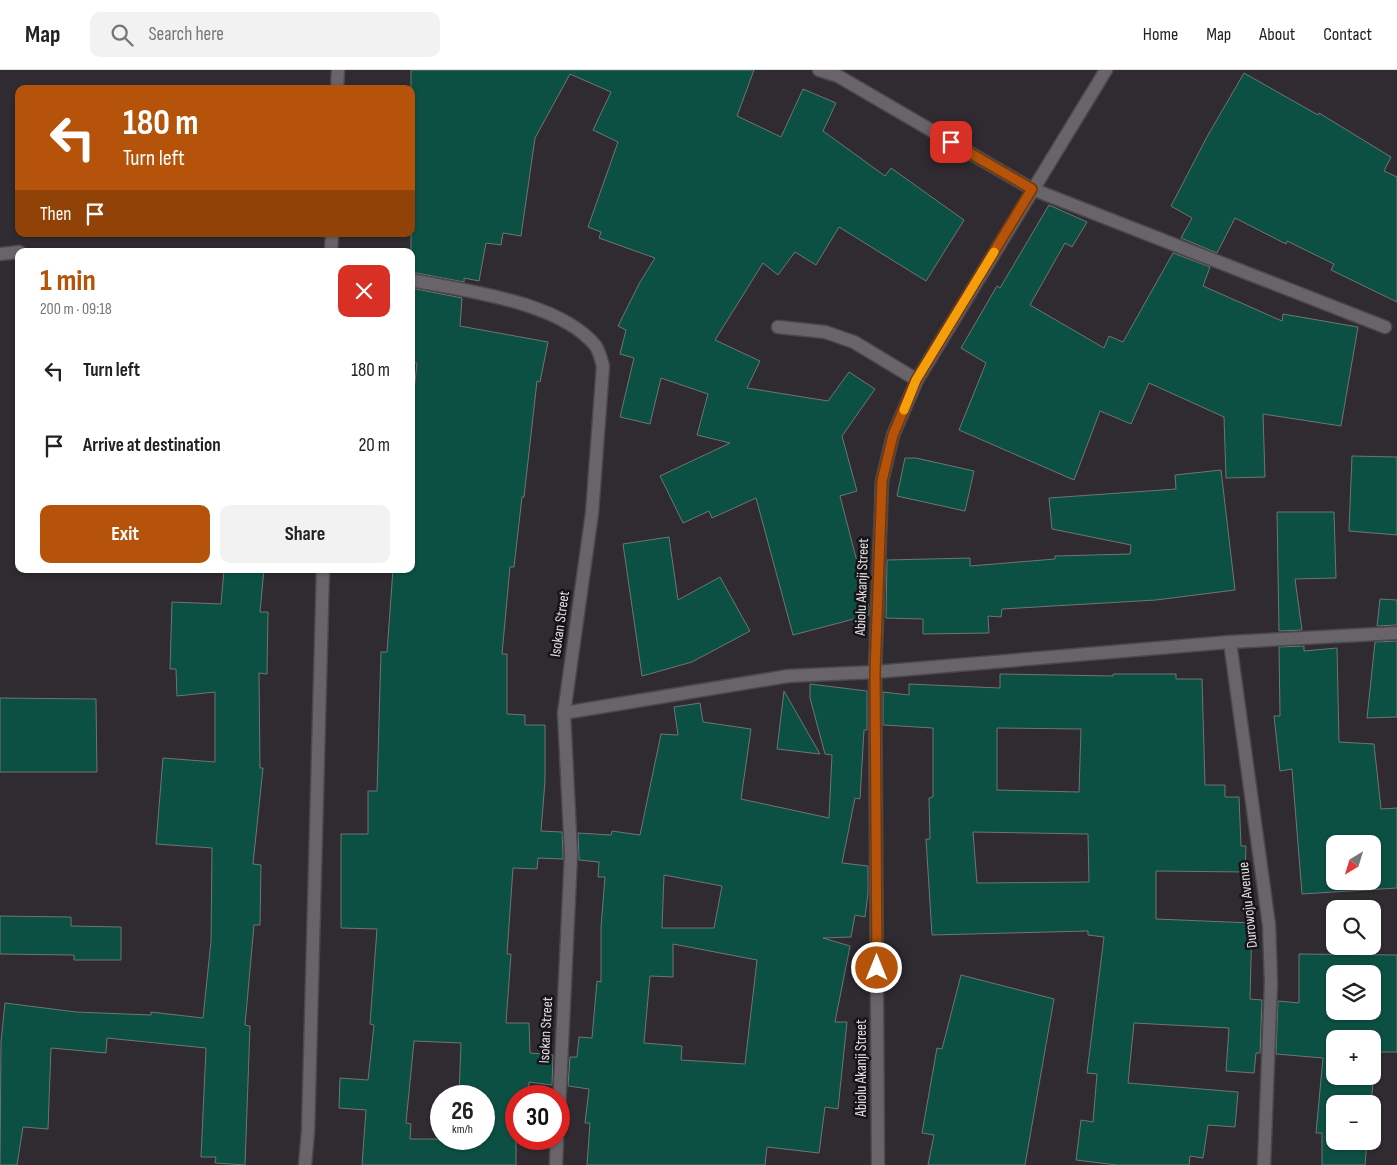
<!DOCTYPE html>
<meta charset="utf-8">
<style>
body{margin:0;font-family:"Sofia Sans Condensed",sans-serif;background:#f2f2f2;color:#222;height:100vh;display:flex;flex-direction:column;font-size:19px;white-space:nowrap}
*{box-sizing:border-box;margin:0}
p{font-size:16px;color:#767676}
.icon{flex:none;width:28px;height:28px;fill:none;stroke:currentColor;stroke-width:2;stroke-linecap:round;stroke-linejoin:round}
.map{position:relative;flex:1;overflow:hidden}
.sheet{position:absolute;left:15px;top:178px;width:400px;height:325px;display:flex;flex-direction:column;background:#fff;border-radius:10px;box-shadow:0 1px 4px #0004}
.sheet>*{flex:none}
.hud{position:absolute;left:15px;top:15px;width:400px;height:152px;border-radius:10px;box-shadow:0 1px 4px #0004;background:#b45309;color:#fff;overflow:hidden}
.needle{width:32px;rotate:218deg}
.fabs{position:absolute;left:1326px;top:765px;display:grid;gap:10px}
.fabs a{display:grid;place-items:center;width:55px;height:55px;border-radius:10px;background:#fff;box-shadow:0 1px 4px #0004;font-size:25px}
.speed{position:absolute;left:430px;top:1015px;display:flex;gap:10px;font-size:25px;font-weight:700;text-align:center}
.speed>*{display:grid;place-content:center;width:65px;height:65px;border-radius:50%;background:#fff;box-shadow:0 1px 4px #0004;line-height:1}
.speed small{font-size:12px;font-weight:400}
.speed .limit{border:8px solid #d22;background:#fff;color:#111}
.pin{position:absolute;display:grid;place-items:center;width:42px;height:42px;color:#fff;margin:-21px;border-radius:10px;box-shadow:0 2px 8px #0006}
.me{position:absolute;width:55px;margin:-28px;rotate:0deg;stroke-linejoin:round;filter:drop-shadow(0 0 4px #0008)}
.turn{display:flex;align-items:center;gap:18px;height:105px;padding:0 25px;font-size:22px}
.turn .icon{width:65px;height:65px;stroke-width:2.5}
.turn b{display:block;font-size:35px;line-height:42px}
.then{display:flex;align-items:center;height:48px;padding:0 25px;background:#0003;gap:10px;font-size:19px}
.round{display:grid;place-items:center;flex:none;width:52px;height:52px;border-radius:10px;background:#f2f2f2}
.headline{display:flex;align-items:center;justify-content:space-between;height:85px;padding:0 25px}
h1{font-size:30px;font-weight:700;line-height:38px;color:#b45309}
.cta{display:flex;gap:10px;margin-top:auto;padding:10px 25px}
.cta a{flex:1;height:58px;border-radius:10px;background:#b45309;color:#fff;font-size:20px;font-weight:700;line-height:58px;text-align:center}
.cta a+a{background:#f2f2f2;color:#222}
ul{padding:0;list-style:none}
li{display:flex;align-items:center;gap:15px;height:75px;padding:0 25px}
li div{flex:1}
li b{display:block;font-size:19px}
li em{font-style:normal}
header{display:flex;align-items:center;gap:30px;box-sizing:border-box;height:70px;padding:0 25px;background:#fff;border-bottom:1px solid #e0e0e0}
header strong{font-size:24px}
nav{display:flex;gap:28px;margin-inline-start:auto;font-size:18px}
.search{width:350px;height:45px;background:#f2f2f2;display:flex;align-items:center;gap:12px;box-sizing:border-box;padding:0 18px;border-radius:10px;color:#767676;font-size:19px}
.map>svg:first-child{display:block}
.building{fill:#0c5044;stroke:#6d7673;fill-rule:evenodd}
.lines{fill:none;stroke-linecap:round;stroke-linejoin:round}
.minor-casing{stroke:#4b484d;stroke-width:15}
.minor{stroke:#68646a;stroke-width:12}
.route-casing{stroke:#753606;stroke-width:12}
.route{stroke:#b45309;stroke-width:9}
.slow{stroke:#f59e0b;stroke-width:9}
.labels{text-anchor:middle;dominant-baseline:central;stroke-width:5;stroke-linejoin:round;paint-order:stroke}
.street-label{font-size:15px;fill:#e0dde1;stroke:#161417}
</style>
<header>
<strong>Map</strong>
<div class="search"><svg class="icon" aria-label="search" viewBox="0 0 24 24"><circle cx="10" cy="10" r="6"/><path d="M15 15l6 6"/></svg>Search here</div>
<nav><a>Home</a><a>Map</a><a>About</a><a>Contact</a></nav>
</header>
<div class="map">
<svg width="1397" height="1095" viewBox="0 0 1397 1095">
<rect width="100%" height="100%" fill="#2f2b31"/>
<g class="building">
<polygon points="411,0 754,0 737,46 781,67 803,19 836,33 823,61 885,106 891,98 964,150 926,211 839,157 816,195 795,182 778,205 763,193 715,270 760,291 747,318 828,331 849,302 875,319 842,366 857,421 840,426 869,538 869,545 793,565 756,428 712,448 709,441 683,453 660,406 730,373 697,365 708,324 661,308 650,354 620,347 634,288 620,284 626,260 618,256 640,212 655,188 599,168 601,162 588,157 618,72 593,60 611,22 570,4 535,68 521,166 503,163 501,175 486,173 479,211 464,208 464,212 411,202"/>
<polygon points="1244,3 1318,45 1319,43 1391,87 1384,101 1397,107 1397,232 1331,200 1334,194 1287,171 1286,174 1235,148 1217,183 1181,168 1192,148 1171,136 1208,65"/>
<polygon points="1049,135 1087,152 1072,177 1065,173 1030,235 1104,278 1109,266 1123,272 1173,183 1210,197 1203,216 1282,251 1283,244 1358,257 1341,356 1263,344 1265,407 1226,408 1224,347 1149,313 1131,354 1100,341 1074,410 959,360 986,293 961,278 997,216 1000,218"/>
<path d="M411 218 462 228 460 256 548 272 540 312 537 311 524 427H522L514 497H510L502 584H507V644L525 645V655H545V711L541 761 562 762 563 784V789L538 788 537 799 513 798 507 884H511L506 953H529L530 983 553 985 552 1015 529 1012 528 1026H516V1095H362L366 1040 339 1038 340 1008 368 1010 374 955 370 954 377 859 341 858V764H368V721H377L381 582H387L393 499H411V348L417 293 411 292ZM414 971 461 973 459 1026H484V1069H410L411 1054 406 1053Z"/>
<polygon points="1352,386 1397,387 1397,465 1349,461"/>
<polygon points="905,388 916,388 974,401 965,441 897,426"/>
<polygon points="1221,400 1235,520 1156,530 1002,539 1001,547 988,546 989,563 923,564 923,549 886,548 887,490 970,488 970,496 1055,489 1055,486 1130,484 1131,475 1052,459 1049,428 1176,419 1175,405"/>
<polygon points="1277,442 1334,442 1336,508 1295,509 1302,560 1279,561"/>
<polygon points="669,467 678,530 720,507 750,561 692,592 642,606 623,474"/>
<polygon points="224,499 264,499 260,542 268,542 267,604 259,603 260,698 263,698 253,794 261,795 260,855 254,855 245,955 250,956 245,1095 215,1093 216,1087 201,1087 206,978 107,968 106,983 51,978 48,1059 23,1057 17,1095 0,1095 1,972 5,933 76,942 151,945 151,942 203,948 211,871 212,778 156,774 163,688 215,692 215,622 177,626 176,599 170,599 172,532 221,534"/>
<polygon points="1380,529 1397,530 1397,555 1377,556"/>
<polygon points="1397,571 1397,647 1367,648 1375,572"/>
<path d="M1304 576V581L1337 578 1339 672 1374 674 1381 739 1397 738V818L1302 824 1292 699 1280 701 1274 646H1280L1279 577ZM1335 774H1372V811H1335Z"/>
<path d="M1000 604 1113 606V604H1176V609H1202L1205 715H1225V727H1239L1241 776H1246L1245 802 1156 801V849L1252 853 1250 929 1262 930 1260 983H1256L1254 1003 1226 1001 1229 958 1134 953 1128 1013 1238 1022 1235 1057 1208 1055 1203 1088 1190 1086 1189 1095H1117L1076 1090 1081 1050 1093 1052 1097 1004 1087 1003 1104 867 1088 865V861L932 865 926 769H930L929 728 933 727V658L883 655V622L909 625V614L1000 618ZM997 658 1081 659 1079 722 997 720ZM973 762 1088 764 1089 812 977 813Z"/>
<path d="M810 614 867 621V660H864L860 729 855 728 842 793 868 796V823L865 847 855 845 851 867 823 868 850 876 835 952H847L838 1039 825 1037 819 1083 767 1077 765 1095H587L590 1053H585L589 1019 568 1016 570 987H577L579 967 592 968 597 911 601 912V857L605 807H598L599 792 579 790 578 763 611 765 612 761 640 765 661 664 678 665 674 637 700 633 703 652 751 659 741 729 829 748 832 685 825 684 810 628ZM664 805 722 816 714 858H662ZM673 874 757 890 745 994 681 990 682 976 644 973 650 906 673 907Z"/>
<polygon points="784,621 820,684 777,679"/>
<polygon points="0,628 96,629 97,702 0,702"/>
<polygon points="0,846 71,847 71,856 121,857 121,890 74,890 74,885 0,884"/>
<path d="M1299 884 1397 885V982H1376L1371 1034H1335V1071H1367L1365 1095H1322V1063H1316L1323 988 1276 984 1278 931 1299 933ZM1335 904H1372V941H1335ZM1335 969H1372V1006H1335Z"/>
<polygon points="961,905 1054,929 1025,1095 928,1095 934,1065 922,1063 937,978 942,979"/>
</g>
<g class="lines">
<defs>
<g id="minor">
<polyline points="819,0 838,6 1032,119 1385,257"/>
<polyline points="337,19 338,0"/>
<polyline points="331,181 332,164"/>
<polyline points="0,184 19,182"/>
<path d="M411 210C465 221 558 231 595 275 599 280 601 289 603 296L592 443 564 643 571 784 559 1038"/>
<polyline points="778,257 825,262 854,272 917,310"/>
<polyline points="1230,572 1269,855 1271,913 1264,1095"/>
<polyline points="564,643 788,606 875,602 1230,572 1397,563"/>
<polyline points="305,1095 308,1062 323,499"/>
<polyline points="556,1095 557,1069"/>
<polyline points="878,1095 875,602 882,411 893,365 917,310 1106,0"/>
</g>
</defs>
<use href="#minor" class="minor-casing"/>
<use href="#minor" class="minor"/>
</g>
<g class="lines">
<defs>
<polyline id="route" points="877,898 875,602 882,411 893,365 916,310 1032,119 951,72"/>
</defs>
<use href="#route" class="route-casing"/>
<use href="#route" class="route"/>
<polyline class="slow" points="904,340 916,310 994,182"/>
</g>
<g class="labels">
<g class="street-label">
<text transform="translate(862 517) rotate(-88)">Abiolu Akanji Street</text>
<text transform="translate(560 554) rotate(-82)">Isokan Street</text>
<text transform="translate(1248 835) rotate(-96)">Durowoju Avenue</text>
<text transform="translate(546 960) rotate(-87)">Isokan Street</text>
<text transform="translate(861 998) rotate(-90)">Abiolu Akanji Street</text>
</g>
</g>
</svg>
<div class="fabs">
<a><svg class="needle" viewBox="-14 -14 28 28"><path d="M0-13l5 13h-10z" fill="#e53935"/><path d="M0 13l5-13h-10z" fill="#767676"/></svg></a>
<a><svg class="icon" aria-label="search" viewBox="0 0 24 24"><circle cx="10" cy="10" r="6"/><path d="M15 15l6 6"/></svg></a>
<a><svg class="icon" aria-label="layers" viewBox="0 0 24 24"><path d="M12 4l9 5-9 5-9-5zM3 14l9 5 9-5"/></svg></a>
<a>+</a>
<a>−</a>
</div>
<div class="speed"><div>26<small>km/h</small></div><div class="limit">30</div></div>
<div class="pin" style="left:951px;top:72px;background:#d93025"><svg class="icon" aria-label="arrive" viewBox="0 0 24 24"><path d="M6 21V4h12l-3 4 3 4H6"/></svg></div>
<svg class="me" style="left:877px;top:898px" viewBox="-20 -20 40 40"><circle r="17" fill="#b45309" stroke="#fff" stroke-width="3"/><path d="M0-11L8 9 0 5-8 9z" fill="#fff"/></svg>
<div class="hud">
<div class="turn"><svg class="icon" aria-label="left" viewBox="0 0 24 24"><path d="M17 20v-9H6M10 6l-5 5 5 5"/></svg><div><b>180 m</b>Turn left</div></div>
<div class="then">Then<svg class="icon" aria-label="arrive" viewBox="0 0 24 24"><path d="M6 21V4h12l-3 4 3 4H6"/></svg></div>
</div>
<section class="sheet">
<div class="headline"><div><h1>1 min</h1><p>200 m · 09:18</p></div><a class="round" style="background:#d93025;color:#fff"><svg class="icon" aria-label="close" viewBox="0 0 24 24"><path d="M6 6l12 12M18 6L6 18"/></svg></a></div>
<ul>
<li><svg class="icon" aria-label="left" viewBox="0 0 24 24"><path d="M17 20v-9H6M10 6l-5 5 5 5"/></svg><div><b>Turn left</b></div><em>180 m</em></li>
<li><svg class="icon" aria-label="arrive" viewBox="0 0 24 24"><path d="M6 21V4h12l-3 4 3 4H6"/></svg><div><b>Arrive at destination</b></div><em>20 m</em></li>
</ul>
<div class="cta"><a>Exit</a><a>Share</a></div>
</section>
</div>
